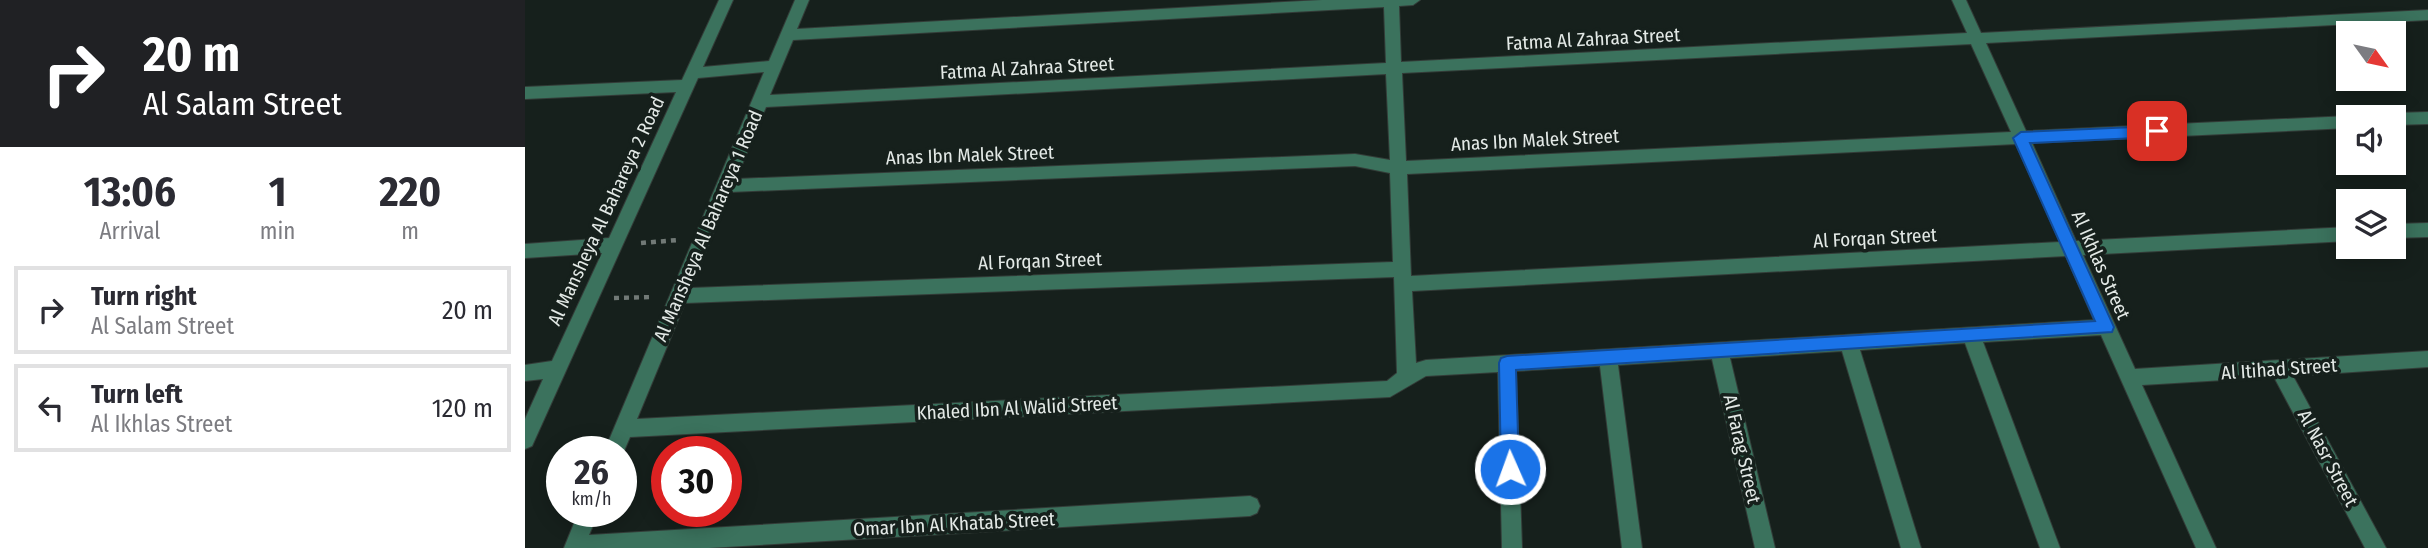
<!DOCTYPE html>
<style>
body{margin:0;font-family:"Fira Sans Condensed",sans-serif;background:#f2f2f3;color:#2b2b33;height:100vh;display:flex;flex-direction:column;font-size:26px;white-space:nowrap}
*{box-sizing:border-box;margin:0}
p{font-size:23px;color:#7c7c81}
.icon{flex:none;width:38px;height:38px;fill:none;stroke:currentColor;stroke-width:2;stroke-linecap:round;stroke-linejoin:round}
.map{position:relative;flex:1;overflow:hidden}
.drawer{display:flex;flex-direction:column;background:#fff;width:525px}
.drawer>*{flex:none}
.top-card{background:#202124;color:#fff;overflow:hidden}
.needle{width:46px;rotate:123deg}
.fabs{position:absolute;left:1811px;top:21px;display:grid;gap:14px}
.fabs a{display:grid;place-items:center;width:70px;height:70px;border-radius:0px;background:#fff;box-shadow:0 4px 18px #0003;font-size:35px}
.speed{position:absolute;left:21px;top:436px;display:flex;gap:14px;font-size:35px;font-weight:700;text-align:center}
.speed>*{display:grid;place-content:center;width:91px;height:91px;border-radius:50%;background:#fff;box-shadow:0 4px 18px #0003;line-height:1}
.speed small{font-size:18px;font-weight:400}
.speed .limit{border:10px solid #d22;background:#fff;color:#111}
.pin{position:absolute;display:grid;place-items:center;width:60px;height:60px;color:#fff;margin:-30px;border-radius:14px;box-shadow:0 4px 10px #0006}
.me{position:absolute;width:77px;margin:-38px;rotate:358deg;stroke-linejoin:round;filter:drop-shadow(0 0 5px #0008)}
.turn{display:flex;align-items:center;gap:24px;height:147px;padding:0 28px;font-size:32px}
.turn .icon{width:91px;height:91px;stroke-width:2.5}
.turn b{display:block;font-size:49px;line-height:60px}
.eta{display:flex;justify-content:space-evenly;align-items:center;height:119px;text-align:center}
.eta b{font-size:42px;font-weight:700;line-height:49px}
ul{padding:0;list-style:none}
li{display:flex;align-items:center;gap:21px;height:88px;margin:0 14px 10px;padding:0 14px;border:4px solid #e1e1e2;border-radius:0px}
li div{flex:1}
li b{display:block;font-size:26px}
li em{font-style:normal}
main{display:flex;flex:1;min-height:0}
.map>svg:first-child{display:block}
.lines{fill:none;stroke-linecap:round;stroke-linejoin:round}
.minor-casing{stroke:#333c38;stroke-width:2}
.path{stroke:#717976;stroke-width:4.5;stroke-dasharray:5 5;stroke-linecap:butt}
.minor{fill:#3b725d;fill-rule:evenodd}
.route{fill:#1a73e8;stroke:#114b97;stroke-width:2}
.labels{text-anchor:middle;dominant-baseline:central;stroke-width:7;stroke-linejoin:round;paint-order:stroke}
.street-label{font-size:19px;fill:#e3e9e6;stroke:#16201c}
</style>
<main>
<section class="drawer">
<div class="top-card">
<div class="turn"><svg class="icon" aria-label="right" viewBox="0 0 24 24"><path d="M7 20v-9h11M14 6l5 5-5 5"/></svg><div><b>20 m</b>Al Salam Street</div></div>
</div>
<div class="eta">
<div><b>13:06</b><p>Arrival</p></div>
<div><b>1</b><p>min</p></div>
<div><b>220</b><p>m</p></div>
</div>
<ul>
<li><svg class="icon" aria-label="right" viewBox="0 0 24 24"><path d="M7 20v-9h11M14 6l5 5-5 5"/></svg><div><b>Turn right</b><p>Al Salam Street</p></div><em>20 m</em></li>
<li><svg class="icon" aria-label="left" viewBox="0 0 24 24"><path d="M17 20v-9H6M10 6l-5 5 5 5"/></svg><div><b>Turn left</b><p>Al Ikhlas Street</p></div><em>120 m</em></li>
</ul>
</section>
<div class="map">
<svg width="1903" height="548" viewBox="0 0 1903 548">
<rect width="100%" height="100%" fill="#16201c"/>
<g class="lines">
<defs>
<g id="minor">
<path d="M194 0H208L178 67 244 61 270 0H284L272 29 797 0H895L888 5 874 6 876 62 1442 33 1427 0H1441L1456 33 1903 10V20L1461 43 1501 131 1824 116 1828 117H1824V128L1507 143 1551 241 1824 227V241L1558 255 1610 369 1903 351V367L1768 376 1861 548H1840L1749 377 1617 385 1691 548H1671L1576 335 1458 342 1535 548H1515L1440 343 1335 350 1396 548H1376L1317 351 1205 358 1250 548H1230L1187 359 1093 365 1117 548H1097L1075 366 991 371 997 548H977L973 372 901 376 865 397 105 437 96 458V452H79L239 72 173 78 7 446 0 449V419L18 379 0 381V365L27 361 77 253 0 258V244L84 238 151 92 0 99V87L157 80ZM859 7 861 63 245 95 268 40ZM1446 44 1486 132 881 161 877 73ZM861 74 865 160 830 154 211 179 241 107ZM1491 144 1535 242 886 276 882 174ZM830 166 865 173 868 262 166 288 205 192ZM1541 256 1569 320 901 360 891 363 887 291ZM869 277 872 373 862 381 112 419 160 303Z"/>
<polygon points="1903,112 1903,124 1869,125 1869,117 1862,117 1869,113"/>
<polygon points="1903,223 1903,237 1869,238 1869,224"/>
<polygon points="725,496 732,499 735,506 732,513 725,516 184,548 39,548 54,511 74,511 64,535"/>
</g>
</defs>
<use href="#minor" class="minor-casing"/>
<g class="path">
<polyline points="116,243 153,240"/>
<polyline points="89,298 129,297"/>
</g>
<use href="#minor" class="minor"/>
</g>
<polygon class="route" points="1632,126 1639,131 1632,137 1505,143 1589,327 1587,332 991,370 994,469 991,475 985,477 979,475 976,469 974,363 976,358 982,356 1570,321 1488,138 1496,132"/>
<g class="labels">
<g class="street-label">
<text transform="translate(1068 39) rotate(-3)">Fatma Al Zahraa Street</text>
<text transform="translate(502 68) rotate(-3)">Fatma Al Zahraa Street</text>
<text transform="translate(1010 140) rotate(-3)">Anas Ibn Malek Street</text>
<text transform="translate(445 155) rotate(-2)">Anas Ibn Malek Street</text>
<text transform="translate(81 211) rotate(-65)">Al Mansheya Al Bahareya 2 Road</text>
<text transform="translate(183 226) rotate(-67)">Al Mansheya Al Bahareya 1 Road</text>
<text transform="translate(1350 238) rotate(-3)">Al Forqan Street</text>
<text transform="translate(515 261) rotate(-2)">Al Forqan Street</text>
<text transform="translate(1576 265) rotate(66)">Al Ikhlas Street</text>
<text transform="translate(1754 369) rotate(-4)">Al Itihad Street</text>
<text transform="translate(492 408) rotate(-3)">Khaled Ibn Al Walid Street</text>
<text transform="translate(1217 449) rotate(77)">Al Farag Street</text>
<text transform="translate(1803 458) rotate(62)">Al Nasr Street</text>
<text transform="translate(429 524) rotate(-3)">Omar Ibn Al Khatab Street</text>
</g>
</g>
</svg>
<div class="fabs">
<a><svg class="needle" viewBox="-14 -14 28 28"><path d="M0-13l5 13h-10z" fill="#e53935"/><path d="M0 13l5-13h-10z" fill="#7c7c81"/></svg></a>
<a><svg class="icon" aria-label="sound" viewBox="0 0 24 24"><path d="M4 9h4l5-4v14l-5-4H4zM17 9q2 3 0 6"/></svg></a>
<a><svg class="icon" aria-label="layers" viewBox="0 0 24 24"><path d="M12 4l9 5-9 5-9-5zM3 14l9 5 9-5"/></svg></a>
</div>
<div class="speed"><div>26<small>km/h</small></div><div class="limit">30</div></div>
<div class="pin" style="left:1632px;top:131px;background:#d93025"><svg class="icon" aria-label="arrive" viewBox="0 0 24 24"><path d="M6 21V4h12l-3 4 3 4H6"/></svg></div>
<svg class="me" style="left:985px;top:469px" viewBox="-20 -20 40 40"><circle r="17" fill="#1a73e8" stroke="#fff" stroke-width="3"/><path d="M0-11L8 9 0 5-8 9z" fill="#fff"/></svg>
</div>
</main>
